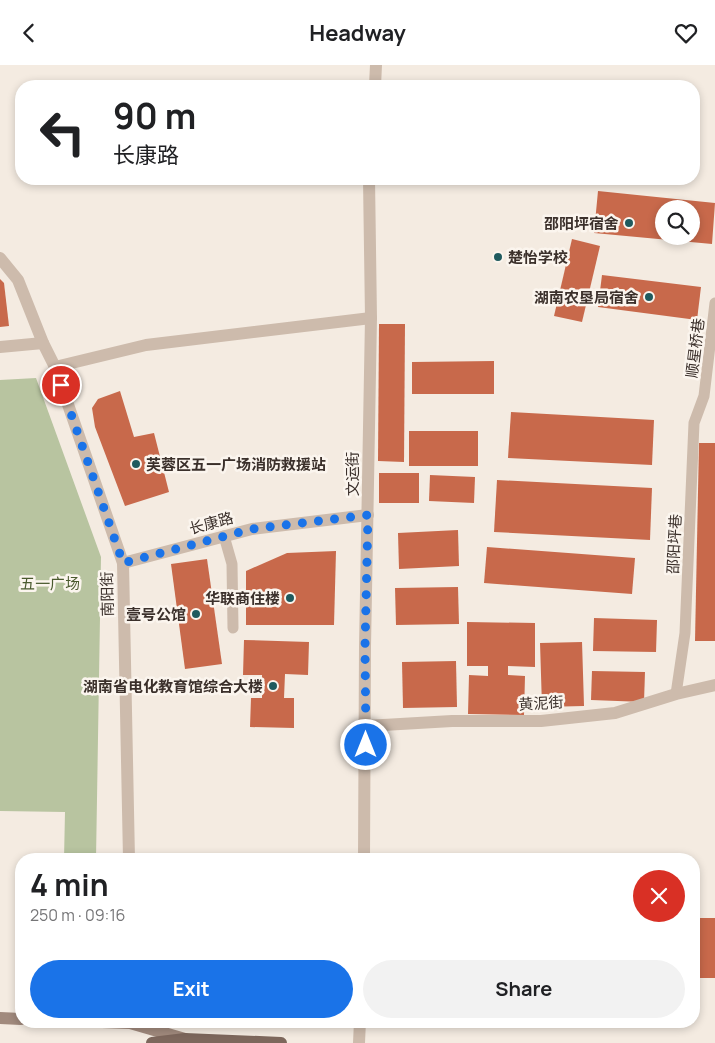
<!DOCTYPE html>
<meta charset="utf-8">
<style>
body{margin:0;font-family:Manrope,"Noto Sans SC",sans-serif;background:#f2f2f2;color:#202124;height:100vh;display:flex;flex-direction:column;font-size:19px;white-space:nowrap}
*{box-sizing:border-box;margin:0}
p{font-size:16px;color:#757577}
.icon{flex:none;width:28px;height:28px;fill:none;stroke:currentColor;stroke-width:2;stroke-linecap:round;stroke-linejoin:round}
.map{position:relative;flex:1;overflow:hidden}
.drawer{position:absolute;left:15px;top:788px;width:685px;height:175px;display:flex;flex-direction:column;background:#fff;border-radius:20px;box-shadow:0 2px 8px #0003}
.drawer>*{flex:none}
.guide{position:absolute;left:15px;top:15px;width:685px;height:105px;border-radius:20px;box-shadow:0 2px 8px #0003;background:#fff;color:#202124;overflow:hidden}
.controls{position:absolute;left:655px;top:135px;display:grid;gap:10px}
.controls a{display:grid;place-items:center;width:45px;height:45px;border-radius:50%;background:#fff;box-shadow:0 2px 8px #0003;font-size:25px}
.pin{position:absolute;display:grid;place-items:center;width:42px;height:42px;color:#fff;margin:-21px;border:2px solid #fff;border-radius:50%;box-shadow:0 1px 5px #0007}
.me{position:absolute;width:55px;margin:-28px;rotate:0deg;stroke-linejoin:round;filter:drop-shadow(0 0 4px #0008)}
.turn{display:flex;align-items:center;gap:18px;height:105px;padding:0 15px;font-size:22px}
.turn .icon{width:65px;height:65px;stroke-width:2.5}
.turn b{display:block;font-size:35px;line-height:42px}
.round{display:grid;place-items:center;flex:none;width:52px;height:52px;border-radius:26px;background:#f2f2f2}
.head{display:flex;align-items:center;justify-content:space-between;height:85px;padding:0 15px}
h1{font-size:30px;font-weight:700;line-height:38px}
.action{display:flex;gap:10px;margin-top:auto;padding:10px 15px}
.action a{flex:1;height:58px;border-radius:30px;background:#1a73e8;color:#fff;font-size:20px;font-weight:700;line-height:58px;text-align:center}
.action a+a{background:#f2f2f2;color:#202124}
header{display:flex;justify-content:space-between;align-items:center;height:65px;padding:0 15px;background:#fff;font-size:22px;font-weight:700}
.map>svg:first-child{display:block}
.green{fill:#b8c4a0}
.building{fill:#c8694b;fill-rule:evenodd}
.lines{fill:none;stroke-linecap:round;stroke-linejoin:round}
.lane{stroke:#cdbbac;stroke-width:11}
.street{stroke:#cdbbac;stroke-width:12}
.secondary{stroke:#a18a7d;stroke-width:12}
.primary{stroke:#7d675c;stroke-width:12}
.route{stroke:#1a73e8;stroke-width:9;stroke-dasharray:0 16.2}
.poi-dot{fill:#1f5a5e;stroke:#fbf5ee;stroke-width:2}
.labels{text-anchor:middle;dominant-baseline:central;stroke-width:5;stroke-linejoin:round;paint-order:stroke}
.poi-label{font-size:15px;font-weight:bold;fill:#3b302b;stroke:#fbf5ee;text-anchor:end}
.street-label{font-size:15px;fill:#3b302b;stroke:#fbf5ee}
.park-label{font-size:15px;fill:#4a5a2e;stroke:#fbf5ee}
</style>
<header><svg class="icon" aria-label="back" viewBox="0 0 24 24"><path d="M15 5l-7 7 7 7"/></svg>Headway<svg class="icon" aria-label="heart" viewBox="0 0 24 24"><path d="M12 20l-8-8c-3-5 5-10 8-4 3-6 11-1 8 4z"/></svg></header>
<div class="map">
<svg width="715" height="978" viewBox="0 0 715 978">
<rect width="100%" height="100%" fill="#f4ebe1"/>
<polygon class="green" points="36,313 101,492 96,794 64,794 65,747 0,746 0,315"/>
<g class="building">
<path d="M598 126 715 138 712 179 594 168ZM664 144H691V171H664Z"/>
<polygon points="572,174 600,181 582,257 554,251"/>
<polygon points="602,210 701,222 697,255 598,242"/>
<polygon points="0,214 4,218 9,261 0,262"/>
<polygon points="379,259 405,259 404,397 378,396"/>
<polygon points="494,296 494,329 412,329 412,297"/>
<polygon points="120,326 134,372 154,368 169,427 125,441 95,362 92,343 98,334"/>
<polygon points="511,347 654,355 652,400 508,393"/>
<rect x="409" y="366" width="69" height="35"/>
<polygon points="699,378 715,378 715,576 695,576"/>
<rect x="379" y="408" width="40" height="30"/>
<polygon points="430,410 475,412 474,438 429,436"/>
<polygon points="497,415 652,423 650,475 494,467"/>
<polygon points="458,465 459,501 399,504 398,468"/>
<polygon points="487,482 635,493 632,529 484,518"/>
<polygon points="336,486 334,560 246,560 246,506 287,488"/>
<polygon points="207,494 222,599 185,604 171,499"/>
<polygon points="458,522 459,559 396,560 395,523"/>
<polygon points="594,553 657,555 656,587 593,586"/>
<polygon points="467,557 535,558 535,602 508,601 508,610 525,611 524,650 468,649 469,610 488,611 488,601 467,601"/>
<polygon points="244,575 309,577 308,610 285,609 284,633 294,633 294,663 250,662 251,633 262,633 262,610 243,610"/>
<polygon points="582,577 584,641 542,642 540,578"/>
<polygon points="456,596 457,642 403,643 402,597"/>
<polygon points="592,606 645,607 644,637 591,635"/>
<polygon points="694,853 715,853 715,913 695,913"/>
</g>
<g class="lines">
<g class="lane">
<polyline points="224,471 232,499 233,563"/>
<polyline points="676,629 685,568 694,358 704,331 715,238"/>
</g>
<g class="street">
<polyline points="375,21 376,0"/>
<polyline points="0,193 18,215 43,278 55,302 123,498 129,794"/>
<polyline points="0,282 43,278"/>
<polyline points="55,302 146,280 371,253"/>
<polyline points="123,498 252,464 368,450"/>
<polyline points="366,661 452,656 541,656 615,648 676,629 715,620"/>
<polyline points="364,794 365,582 371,253 369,114"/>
<polyline points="359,978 360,956"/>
</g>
<g class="secondary">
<polyline points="0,953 21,954"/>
<polyline points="74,956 130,958 185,974"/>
</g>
<polyline class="primary" points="152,978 185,974 281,978"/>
</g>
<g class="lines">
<polyline class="route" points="61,320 123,498 252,464 368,450 365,582 366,680"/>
</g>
<g class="poi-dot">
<circle cx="629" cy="158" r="5"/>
<circle cx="498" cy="192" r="5"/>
<circle cx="649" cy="232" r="5"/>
<circle cx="136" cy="399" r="5"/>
<circle cx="290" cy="533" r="5"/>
<circle cx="196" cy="549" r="5"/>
<circle cx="273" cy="621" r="5"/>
</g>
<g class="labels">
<g class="poi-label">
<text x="619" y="158">邵阳坪宿舍</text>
<text x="508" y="192" text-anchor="start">楚怡学校</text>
<text x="639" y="232">湖南农垦局宿舍</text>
<text x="146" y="399" text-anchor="start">芙蓉区五一广场消防救援站</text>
<text x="280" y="533">华联商住楼</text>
<text x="186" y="549">壹号公馆</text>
<text x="263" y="621">湖南省电化教育馆综合大楼</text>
</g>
<g class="street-label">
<text transform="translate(695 283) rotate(-83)">顺星桥巷</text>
<text transform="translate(352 409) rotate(-90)">文运街</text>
<text transform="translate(211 458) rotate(-15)">长康路</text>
<text transform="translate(674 479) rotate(-87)">邵阳坪巷</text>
<text transform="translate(107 529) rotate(-91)">南阳街</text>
<text transform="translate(541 638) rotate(-3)">黄泥街</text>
</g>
<g class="park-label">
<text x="50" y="518">五一广场</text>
</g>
</g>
</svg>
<div class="controls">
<a><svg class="icon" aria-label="search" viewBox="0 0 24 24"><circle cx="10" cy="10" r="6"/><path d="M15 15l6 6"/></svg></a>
</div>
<div class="pin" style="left:61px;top:320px;background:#d93025"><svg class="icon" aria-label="arrive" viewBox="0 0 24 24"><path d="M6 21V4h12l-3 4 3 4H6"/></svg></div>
<svg class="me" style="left:366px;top:680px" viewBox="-20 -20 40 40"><circle r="17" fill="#1a73e8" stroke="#fff" stroke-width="3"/><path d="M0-11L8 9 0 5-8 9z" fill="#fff"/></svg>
<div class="guide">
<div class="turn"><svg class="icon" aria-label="left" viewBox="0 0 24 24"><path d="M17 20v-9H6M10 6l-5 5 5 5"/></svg><div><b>90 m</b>长康路</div></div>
</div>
<section class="drawer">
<div class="head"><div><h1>4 min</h1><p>250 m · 09:16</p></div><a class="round" style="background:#d93025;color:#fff"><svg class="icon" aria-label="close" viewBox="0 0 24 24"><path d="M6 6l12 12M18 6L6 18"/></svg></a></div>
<div class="action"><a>Exit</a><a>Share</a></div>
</section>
</div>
